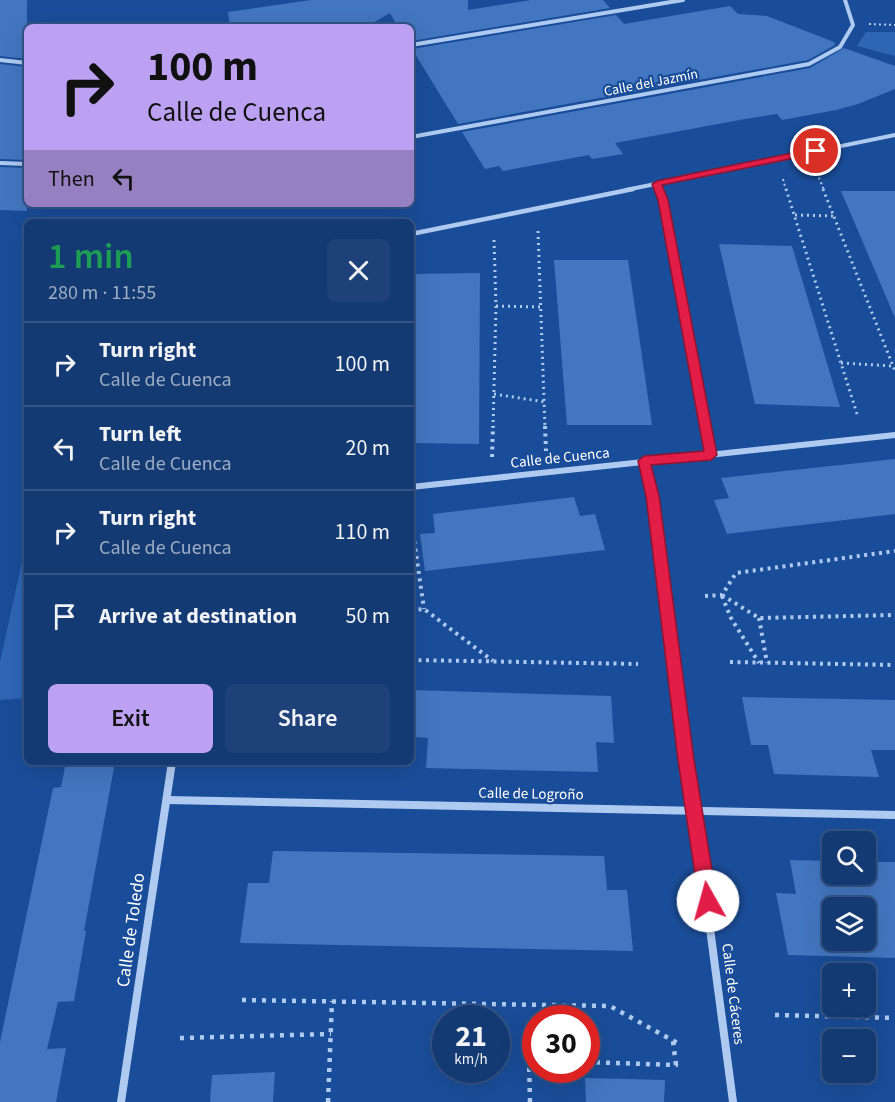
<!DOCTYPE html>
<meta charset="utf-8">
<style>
body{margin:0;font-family:"Source Sans 3",sans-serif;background:#1d4178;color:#f1f3f6;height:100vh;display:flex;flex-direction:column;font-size:22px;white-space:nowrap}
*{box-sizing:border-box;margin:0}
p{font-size:20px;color:#9dadc4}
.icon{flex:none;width:33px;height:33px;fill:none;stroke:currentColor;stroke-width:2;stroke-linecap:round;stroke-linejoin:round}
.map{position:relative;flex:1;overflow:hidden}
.drawer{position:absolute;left:24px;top:219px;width:390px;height:546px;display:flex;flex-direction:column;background:#143a73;border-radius:9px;box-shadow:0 6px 24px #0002,0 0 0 2px #335485}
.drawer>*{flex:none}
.guide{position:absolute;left:24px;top:24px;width:390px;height:183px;border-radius:9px;box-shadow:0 6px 24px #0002,0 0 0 2px #335485;background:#bca0f2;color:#111;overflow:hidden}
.fabs{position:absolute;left:822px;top:831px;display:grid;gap:12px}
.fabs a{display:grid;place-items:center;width:54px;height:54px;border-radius:9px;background:#143a73;box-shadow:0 6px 24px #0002,0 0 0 2px #335485;font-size:30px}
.speed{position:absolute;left:432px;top:1005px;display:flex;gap:12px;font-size:30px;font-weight:700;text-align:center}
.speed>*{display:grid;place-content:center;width:78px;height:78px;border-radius:50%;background:#143a73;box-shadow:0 6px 24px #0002,0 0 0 2px #335485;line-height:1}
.speed small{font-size:15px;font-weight:400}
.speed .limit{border:9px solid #d22;background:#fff;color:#111}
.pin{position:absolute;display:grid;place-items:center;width:51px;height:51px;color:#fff;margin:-26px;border:3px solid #fff;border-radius:50%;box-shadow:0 2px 6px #0007}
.me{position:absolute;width:66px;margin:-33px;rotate:353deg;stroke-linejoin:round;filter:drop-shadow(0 0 4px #0008)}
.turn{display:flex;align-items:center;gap:21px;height:126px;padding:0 24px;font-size:27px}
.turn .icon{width:78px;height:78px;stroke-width:2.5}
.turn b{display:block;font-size:42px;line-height:51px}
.then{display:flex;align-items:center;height:57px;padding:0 24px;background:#0003;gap:12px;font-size:22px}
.round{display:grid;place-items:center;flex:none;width:63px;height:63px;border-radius:9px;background:#1d4178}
.summary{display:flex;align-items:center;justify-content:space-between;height:102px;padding:0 24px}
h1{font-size:36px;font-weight:600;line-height:45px;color:#1e9e55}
.cta{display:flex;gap:12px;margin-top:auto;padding:12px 24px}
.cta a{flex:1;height:69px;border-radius:9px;background:#bca0f2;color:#111;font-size:24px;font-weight:600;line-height:69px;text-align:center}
.cta a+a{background:#1d4178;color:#f1f3f6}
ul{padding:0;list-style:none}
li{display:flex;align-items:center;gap:18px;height:84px;padding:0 24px;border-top:2px solid #335485}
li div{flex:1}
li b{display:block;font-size:22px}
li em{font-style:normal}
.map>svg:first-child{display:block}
.green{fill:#2e66b6}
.building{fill:#4376c0;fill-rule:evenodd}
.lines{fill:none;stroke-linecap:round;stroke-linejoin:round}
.path-far3{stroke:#afcaf1;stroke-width:2;stroke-dasharray:2 3;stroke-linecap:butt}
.path-far2{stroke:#afcaf1;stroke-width:3;stroke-dasharray:2 4;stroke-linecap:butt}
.path-far1{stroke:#afcaf1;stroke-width:4;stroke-dasharray:3 4.5;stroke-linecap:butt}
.path{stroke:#afcaf1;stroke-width:4.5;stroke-dasharray:4 6;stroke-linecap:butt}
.street-far3{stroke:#afcaf1;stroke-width:4}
.street-far2{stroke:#afcaf1;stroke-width:4.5}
.street-far1{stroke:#afcaf1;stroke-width:6}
.street{stroke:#afcaf1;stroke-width:8}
.route{fill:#e11d48;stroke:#92132f;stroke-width:1.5}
.labels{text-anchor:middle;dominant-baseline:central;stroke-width:4.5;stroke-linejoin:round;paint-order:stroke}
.far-street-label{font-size:14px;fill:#fff;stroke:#1a4d99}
.street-label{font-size:15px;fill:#fff;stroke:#1a4d99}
.near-street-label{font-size:18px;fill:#fff;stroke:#1a4d99}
</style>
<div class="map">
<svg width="895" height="1102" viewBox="0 0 895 1102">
<rect width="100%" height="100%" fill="#1a4d99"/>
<g class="green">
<polygon points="866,32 895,32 895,56 857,46"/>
<polygon points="27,539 27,698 0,700 0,662"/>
</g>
<g class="building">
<polygon points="0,0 27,0 27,59 0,56"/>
<polygon points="311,0 468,0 468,10 531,0 603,0 610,8 411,41 411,27 398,27 390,13 366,27 230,27 228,12"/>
<polygon points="730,6 738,14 767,16 834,42 835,45 808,60 458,124 412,49 616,15 624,24"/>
<polygon points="844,48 895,66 895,89 858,104 836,110 782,120 777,114 745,119 615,143 623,154 592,159 589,155 503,171 499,166 485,169 462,132 810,68"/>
<polygon points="0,64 27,67 27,160 0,159"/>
<polygon points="0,167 27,168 27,211 0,210"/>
<polygon points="841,191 895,191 895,318 859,233"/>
<polygon points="719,244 792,246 840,407 755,404"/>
<polygon points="554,260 628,260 652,425 567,425"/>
<polygon points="480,273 479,444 411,443 411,274"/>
<polygon points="895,459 895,514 727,534 714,500 729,498 721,478"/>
<polygon points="574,497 580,516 595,514 605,550 425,571 420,534 435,533 433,514"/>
<polygon points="411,690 611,696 614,743 596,742 598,772 426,768 428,738 411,737"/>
<polygon points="742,697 895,700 895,750 871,750 879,777 774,774 768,745 751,745"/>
<polygon points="66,762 115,762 84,931 86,931 74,1001 58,1002 47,1049 66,1048 56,1102 0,1102 0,1042 53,788 61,787"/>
<polygon points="273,851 604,856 607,890 627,890 633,951 240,943 248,883 269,883"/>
<path d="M790 860 832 861V874H866V862H895V958L788 955 776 893 796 894ZM832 908H866V940H832Z"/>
<polygon points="275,1072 273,1102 210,1102 212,1075"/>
<polygon points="585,1078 665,1080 664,1102 586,1102"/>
</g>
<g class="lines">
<g class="path-far3">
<polyline points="869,24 895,25"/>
<polyline points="817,173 824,190"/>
<polyline points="783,179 786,190"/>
</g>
<g class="path-far2">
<polyline points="786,189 858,417"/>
<polyline points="823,189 895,371"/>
<polyline points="795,215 834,216"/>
<polyline points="538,231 545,428"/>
<polyline points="496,306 541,307"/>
<polyline points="841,363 893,366"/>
<polyline points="494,394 545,402"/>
<polyline points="493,428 496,306 494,240"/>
</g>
<g class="path-far1">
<polyline points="545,426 546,451"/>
<polyline points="492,457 493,426"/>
<polyline points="411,519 424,609"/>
<polyline points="722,595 759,618 895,615"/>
<polyline points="705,596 722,595 736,573 895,551"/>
<polyline points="722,596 731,618 759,663"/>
<polyline points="411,610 424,609 493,661"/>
<polyline points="759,618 767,663"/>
<polyline points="411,660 638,664"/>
<polyline points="730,662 895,665"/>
</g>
<g class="path">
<polyline points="397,762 397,767"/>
<polyline points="242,1000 610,1006 681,1045"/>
<polyline points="775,1015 895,1018"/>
<polyline points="180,1038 331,1034"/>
<polyline points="586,1062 676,1065 673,1041"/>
<polyline points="328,1102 332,1001"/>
<polyline points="530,1102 529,1060 536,1060"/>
</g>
<g class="street-far3">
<polyline points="411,45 683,0"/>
<polyline points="0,60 27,63"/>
<polyline points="411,137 809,64 840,47 853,25 845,0"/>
<polyline points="0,163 27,164"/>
<polyline points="657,184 659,190"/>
<polyline points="626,190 895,135"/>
</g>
<g class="street-far2">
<polyline points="659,189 663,200 706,428"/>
<polyline points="411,234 633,189"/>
</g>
<g class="street-far1">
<polyline points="706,426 711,455"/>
<polyline points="644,461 652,496 683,727"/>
<polyline points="411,487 895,435"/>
</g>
<g class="street">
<polyline points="683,725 733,1102"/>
<polyline points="167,800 895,815"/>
<polyline points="121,1102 172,762"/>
</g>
</g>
<polygon class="route" points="816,148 821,151 819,153 662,185 668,200 717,455 711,460 651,465 659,496 694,760 717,901 714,907 708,909 702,907 699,901 678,760 646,496 638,461 644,456 704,451 658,200 652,184 657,181"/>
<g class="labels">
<g class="far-street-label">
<text transform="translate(651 83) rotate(-11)">Calle del Jazmín</text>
</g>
<g class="street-label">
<text transform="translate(560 458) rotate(-6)">Calle de Cuenca</text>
<text transform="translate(531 794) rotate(1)">Calle de Logroño</text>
<text transform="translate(733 994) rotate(83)">Calle de Cáceres</text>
</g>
<g class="near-street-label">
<text transform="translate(131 930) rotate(-82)">Calle de Toledo</text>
</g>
</g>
</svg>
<div class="fabs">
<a><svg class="icon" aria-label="search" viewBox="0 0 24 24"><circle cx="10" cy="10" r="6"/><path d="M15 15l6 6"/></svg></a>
<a><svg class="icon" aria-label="layers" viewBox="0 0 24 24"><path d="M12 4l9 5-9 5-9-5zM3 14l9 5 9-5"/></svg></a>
<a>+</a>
<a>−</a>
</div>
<div class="speed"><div>21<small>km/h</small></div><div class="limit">30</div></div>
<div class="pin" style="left:816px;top:151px;background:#d93025"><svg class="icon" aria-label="arrive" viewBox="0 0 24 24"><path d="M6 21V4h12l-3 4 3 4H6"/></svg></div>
<svg class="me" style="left:708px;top:901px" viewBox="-20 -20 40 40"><circle r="19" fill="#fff"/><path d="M0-13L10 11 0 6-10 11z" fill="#e11d48"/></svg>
<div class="guide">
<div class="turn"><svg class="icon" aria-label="right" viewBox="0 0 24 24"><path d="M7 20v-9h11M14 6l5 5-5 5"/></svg><div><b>100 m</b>Calle de Cuenca</div></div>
<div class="then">Then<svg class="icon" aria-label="left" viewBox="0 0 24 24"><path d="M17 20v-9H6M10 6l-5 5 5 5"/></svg></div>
</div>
<section class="drawer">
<div class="summary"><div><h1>1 min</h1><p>280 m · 11:55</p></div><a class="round"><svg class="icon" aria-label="close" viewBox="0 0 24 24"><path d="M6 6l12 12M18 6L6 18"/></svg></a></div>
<ul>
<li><svg class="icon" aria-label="right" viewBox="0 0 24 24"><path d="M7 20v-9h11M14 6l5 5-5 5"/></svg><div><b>Turn right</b><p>Calle de Cuenca</p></div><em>100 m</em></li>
<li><svg class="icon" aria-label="left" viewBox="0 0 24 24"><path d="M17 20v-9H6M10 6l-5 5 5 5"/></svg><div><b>Turn left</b><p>Calle de Cuenca</p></div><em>20 m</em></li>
<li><svg class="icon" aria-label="right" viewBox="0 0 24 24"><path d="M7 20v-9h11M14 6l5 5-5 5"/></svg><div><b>Turn right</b><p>Calle de Cuenca</p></div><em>110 m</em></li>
<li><svg class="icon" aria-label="arrive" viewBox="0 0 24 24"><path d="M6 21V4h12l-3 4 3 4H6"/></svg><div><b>Arrive at destination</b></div><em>50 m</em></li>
</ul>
<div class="cta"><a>Exit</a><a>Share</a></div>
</section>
</div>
